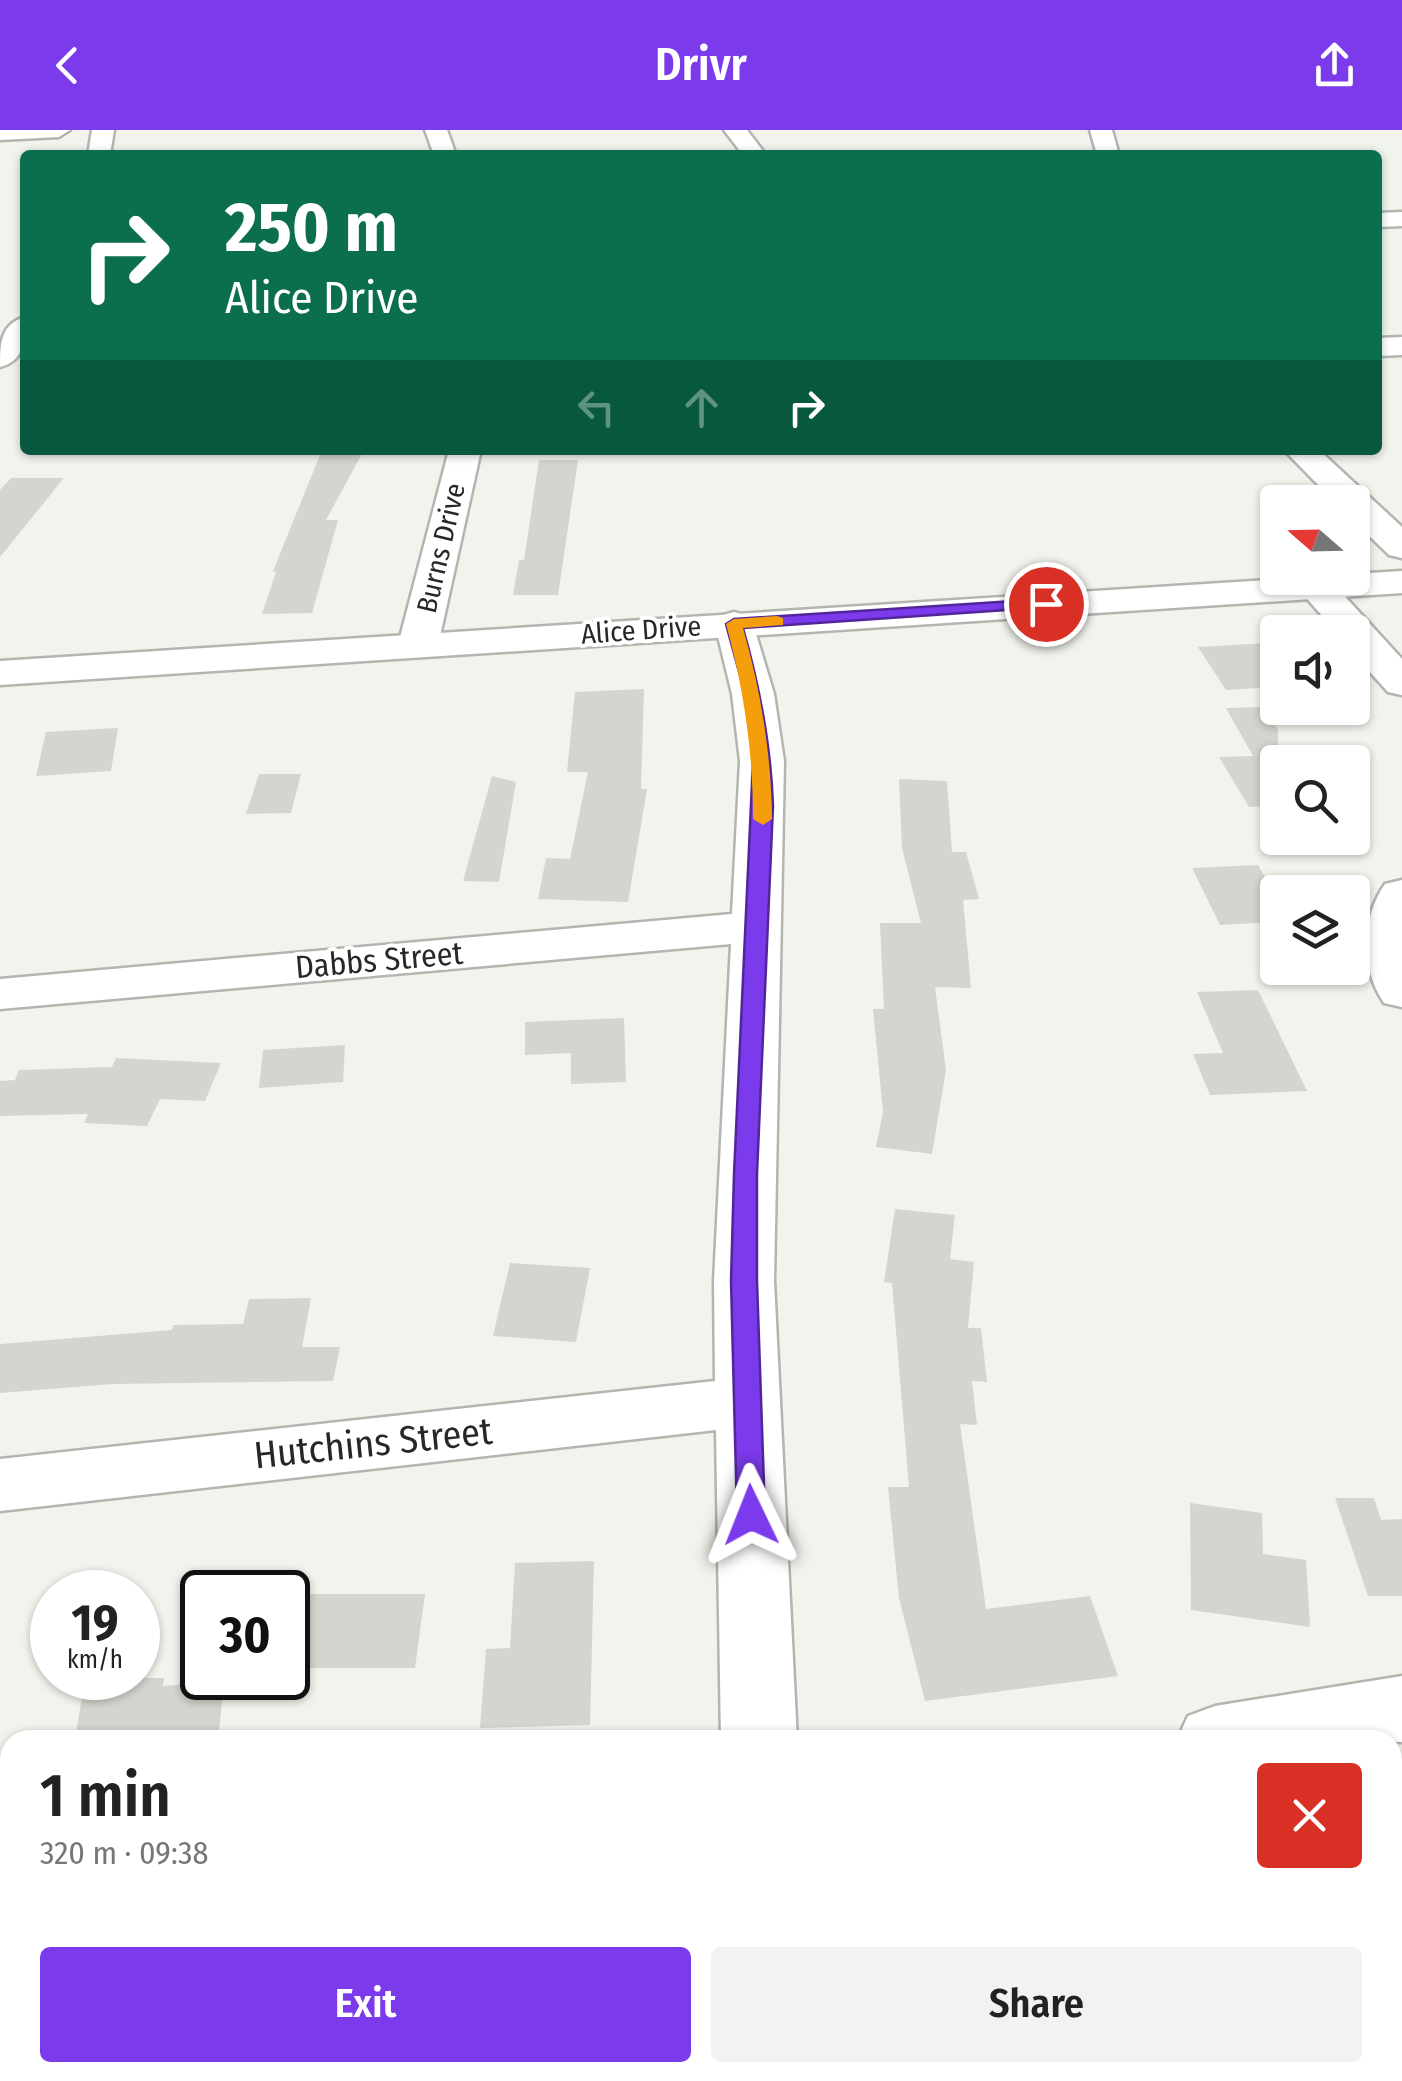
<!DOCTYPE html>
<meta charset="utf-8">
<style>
body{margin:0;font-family:"Fira Sans Condensed",sans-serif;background:#f2f2f2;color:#222;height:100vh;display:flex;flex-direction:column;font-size:38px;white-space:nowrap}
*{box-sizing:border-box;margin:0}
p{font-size:32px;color:#767676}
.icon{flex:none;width:55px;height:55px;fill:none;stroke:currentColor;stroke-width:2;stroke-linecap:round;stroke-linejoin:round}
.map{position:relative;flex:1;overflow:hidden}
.panel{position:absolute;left:0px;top:1600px;width:1402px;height:352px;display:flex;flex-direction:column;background:#fff;border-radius:30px 30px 0 0;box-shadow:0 2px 8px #0004}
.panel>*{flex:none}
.guide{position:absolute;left:20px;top:20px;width:1362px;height:305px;border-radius:10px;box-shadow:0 2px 8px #0004;background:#0b6e4f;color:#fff;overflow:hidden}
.needle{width:65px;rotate:290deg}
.controls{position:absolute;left:1260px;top:355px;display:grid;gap:20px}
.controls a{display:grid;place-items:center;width:110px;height:110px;border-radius:10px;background:#fff;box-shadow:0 2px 8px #0004;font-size:50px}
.speed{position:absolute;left:30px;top:1440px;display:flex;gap:20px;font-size:50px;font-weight:700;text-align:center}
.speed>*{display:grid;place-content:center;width:130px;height:130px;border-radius:50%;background:#fff;box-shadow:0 2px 8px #0004;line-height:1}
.speed small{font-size:25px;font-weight:400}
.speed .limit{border:5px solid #111;border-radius:15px;background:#fff;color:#111}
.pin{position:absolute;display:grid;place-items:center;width:85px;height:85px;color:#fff;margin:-42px;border:5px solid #fff;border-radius:50%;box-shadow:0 2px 10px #0007}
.me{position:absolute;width:110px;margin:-55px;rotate:358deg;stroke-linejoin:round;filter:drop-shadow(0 0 8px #0008)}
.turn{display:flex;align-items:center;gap:35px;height:210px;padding:0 40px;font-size:45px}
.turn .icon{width:130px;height:130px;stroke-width:2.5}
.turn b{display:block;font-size:70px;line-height:85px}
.lanes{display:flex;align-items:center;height:95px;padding:0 40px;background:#0003;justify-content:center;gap:50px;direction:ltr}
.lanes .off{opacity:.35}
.round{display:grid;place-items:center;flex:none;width:105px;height:105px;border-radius:10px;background:#f2f2f2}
.headline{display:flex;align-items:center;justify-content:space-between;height:170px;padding:0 40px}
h1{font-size:60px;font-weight:600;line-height:75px}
.action{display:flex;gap:20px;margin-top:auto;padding:20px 40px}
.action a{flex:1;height:115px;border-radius:10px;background:#7c3aed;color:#fff;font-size:40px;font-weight:600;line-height:115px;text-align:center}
.action a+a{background:#f2f2f2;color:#222}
header{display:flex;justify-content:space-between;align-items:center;height:130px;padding:0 40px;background:#7c3aed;color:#fff;font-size:45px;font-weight:600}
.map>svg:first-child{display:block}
.building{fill:#d2d6ce}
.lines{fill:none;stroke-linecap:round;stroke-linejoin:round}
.minor-casing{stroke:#b3b6af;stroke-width:5}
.major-casing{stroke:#b3b6af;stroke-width:5}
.minor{fill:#fff;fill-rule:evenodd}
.major{fill:#fff;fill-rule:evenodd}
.route{fill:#7c3aed;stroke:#51269a;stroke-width:2.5}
.slow{fill:#f59e0b}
.labels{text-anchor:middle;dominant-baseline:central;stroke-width:8;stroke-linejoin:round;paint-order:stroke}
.far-street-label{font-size:28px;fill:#272825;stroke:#fff}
.street-label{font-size:32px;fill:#272825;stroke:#fff}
.near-street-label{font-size:38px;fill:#272825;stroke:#fff}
</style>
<header><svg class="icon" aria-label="back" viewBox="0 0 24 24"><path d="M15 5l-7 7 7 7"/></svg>Drivr<svg class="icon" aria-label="share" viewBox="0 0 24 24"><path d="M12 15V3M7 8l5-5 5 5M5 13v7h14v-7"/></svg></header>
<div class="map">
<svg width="1402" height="1951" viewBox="0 0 1402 1951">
<rect width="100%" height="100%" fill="#f0f4ec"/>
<g class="building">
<polygon points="322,320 364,320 326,390 338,390 312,483 262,484 276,442 273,441"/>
<polygon points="539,330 578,330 558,465 513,465 519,430 524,430"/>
<polygon points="11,348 64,348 0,427 0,360"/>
<polygon points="1267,513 1278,528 1278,557 1226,560 1198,517"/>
<polygon points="644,559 641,659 647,659 628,772 538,769 546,728 570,729 588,642 567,642 575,562"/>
<polygon points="1263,577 1278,600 1278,676 1249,677 1219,627 1253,626 1226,578"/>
<polygon points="118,598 111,641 36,646 46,602"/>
<polygon points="259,644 301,644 291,683 246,684"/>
<polygon points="492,646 516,652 499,752 463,751"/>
<polygon points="899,649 947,651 952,722 966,722 979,769 963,770 971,858 935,857 946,940 932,1024 876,1017 883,982 873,879 884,879 880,793 921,793 902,718"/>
<polygon points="1258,735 1278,770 1278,792 1220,795 1192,738"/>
<polygon points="1258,860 1307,961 1210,965 1193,924 1223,923 1197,862"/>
<polygon points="624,888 626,952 571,954 571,923 525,925 525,892"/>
<polygon points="345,915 343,952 259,958 263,920"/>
<polygon points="116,928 221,933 205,971 160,969 147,996 84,993 88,984 0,986 0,951 15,950 19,940 112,937"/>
<polygon points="895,1079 955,1085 950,1129 974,1132 968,1198 981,1198 987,1252 972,1251 977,1295 960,1294 986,1479 1090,1466 1118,1546 925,1571 899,1468 888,1357 909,1357 892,1153 884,1152"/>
<polygon points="510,1133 590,1138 576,1212 493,1206"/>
<polygon points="311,1168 302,1217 340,1217 333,1251 113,1254 0,1263 0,1214 172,1200 173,1195 243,1194 249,1169"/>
<polygon points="1335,1368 1374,1368 1381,1390 1402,1389 1402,1466 1368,1466"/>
<polygon points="1190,1373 1262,1383 1263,1424 1306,1430 1310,1497 1191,1480"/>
<polygon points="594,1431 590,1595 480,1598 486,1519 510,1518 515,1433"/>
<polygon points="309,1464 425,1464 415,1538 295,1538"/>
<polygon points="85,1548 164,1548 163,1556 224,1551 218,1610 75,1610"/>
</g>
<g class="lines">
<defs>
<g id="minor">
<polygon points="0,0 70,0 59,7 0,10"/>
<polygon points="92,0 114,0 110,25 88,25"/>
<polygon points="425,0 447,0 456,25 434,25"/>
<polygon points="724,0 747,0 766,25 743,25"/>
<polygon points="1090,0 1112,0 1119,25 1097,25"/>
<polygon points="1402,82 1402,96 1378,97 1378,83"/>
<path d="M25 187C25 209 25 231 0 237 0 215 0 194 25 187Z"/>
<polygon points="1402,207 1402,225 1378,226 1378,208"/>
<polygon points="449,320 481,320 438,515 432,523 418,527 404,523 398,515"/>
<polygon points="1284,320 1319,320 1402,397 1402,428 1389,425 1352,389 1352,372 1335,372"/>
<polygon points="1323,448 1329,449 1402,529 1402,565 1388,562 1352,522 1352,502 1336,502 1297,457 1303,449"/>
<polygon points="734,482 748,486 753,494 774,564 784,631 774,1151 797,1610 721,1610 716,1300 0,1381 0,1329 715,1251 714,1151 731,814 0,879 0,849 732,784 740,631 732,564 715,494 720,486"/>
<path d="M1402 750V877L1384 873C1360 838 1361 788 1385 754Z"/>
<polygon points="1402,1546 1402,1612 1177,1610 1188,1586 1215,1576"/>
<polygon points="10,1777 10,1857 0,1858 0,1778"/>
<polygon points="415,1942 503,1942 504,1951 416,1951"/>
</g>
<polygon id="major" points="1402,441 1402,463 0,555 0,531 1298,448 1352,448 1352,444"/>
</defs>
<use href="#minor" class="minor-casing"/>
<use href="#major" class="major-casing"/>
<use href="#minor" class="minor"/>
<use href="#major" class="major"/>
</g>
<path class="route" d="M1046 469 1054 474 1052 477 743 498C760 558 771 614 773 676L757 1044V1151L765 1385 761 1393 751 1396 741 1393 737 1385 731 1151 734 1044 753 631 745 564 726 494 734 489Z"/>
<path class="slow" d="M777 486 783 488V495L743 498C761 562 771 622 772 689L763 695 753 689C753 621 744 560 726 494L734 489Z"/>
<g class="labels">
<g class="far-street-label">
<text transform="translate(441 418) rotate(-77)">Burns Drive</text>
<text transform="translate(641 500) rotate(-4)">Alice Drive</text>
</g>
<g class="street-label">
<text transform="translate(379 830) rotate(-5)">Dabbs Street</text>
</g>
<g class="near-street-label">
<text transform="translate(373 1313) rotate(-6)">Hutchins Street</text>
</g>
</g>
</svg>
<div class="controls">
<a><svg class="needle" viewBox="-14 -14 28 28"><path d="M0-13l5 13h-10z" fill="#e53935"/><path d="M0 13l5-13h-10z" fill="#767676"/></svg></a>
<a><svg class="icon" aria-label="sound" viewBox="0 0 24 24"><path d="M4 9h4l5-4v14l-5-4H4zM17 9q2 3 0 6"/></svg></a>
<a><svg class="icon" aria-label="search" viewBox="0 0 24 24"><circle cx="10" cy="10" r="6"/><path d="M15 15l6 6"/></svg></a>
<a><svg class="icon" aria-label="layers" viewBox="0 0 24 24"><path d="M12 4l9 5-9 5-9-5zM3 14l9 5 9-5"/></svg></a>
</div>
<div class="speed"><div>19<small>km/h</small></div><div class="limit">30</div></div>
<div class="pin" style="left:1046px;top:474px;background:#d93025"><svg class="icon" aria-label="arrive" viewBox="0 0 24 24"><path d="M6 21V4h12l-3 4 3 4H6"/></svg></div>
<svg class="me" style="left:751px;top:1385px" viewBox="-20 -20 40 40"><path d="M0-17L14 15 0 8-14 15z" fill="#7c3aed" stroke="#fff" stroke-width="4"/></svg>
<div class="guide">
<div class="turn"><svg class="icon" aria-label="right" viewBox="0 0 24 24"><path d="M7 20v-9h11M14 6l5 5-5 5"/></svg><div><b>250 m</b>Alice Drive</div></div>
<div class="lanes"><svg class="icon off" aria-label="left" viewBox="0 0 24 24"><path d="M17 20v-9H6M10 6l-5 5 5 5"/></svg><svg class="icon off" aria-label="ahead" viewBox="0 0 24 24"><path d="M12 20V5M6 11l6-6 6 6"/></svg><svg class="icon" aria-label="right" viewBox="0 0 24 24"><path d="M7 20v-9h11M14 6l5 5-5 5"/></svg></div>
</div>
<section class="panel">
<div class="headline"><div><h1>1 min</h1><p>320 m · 09:38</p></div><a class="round" style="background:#d93025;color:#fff"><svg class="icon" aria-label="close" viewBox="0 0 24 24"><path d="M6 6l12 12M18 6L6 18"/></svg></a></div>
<div class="action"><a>Exit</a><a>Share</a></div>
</section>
</div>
